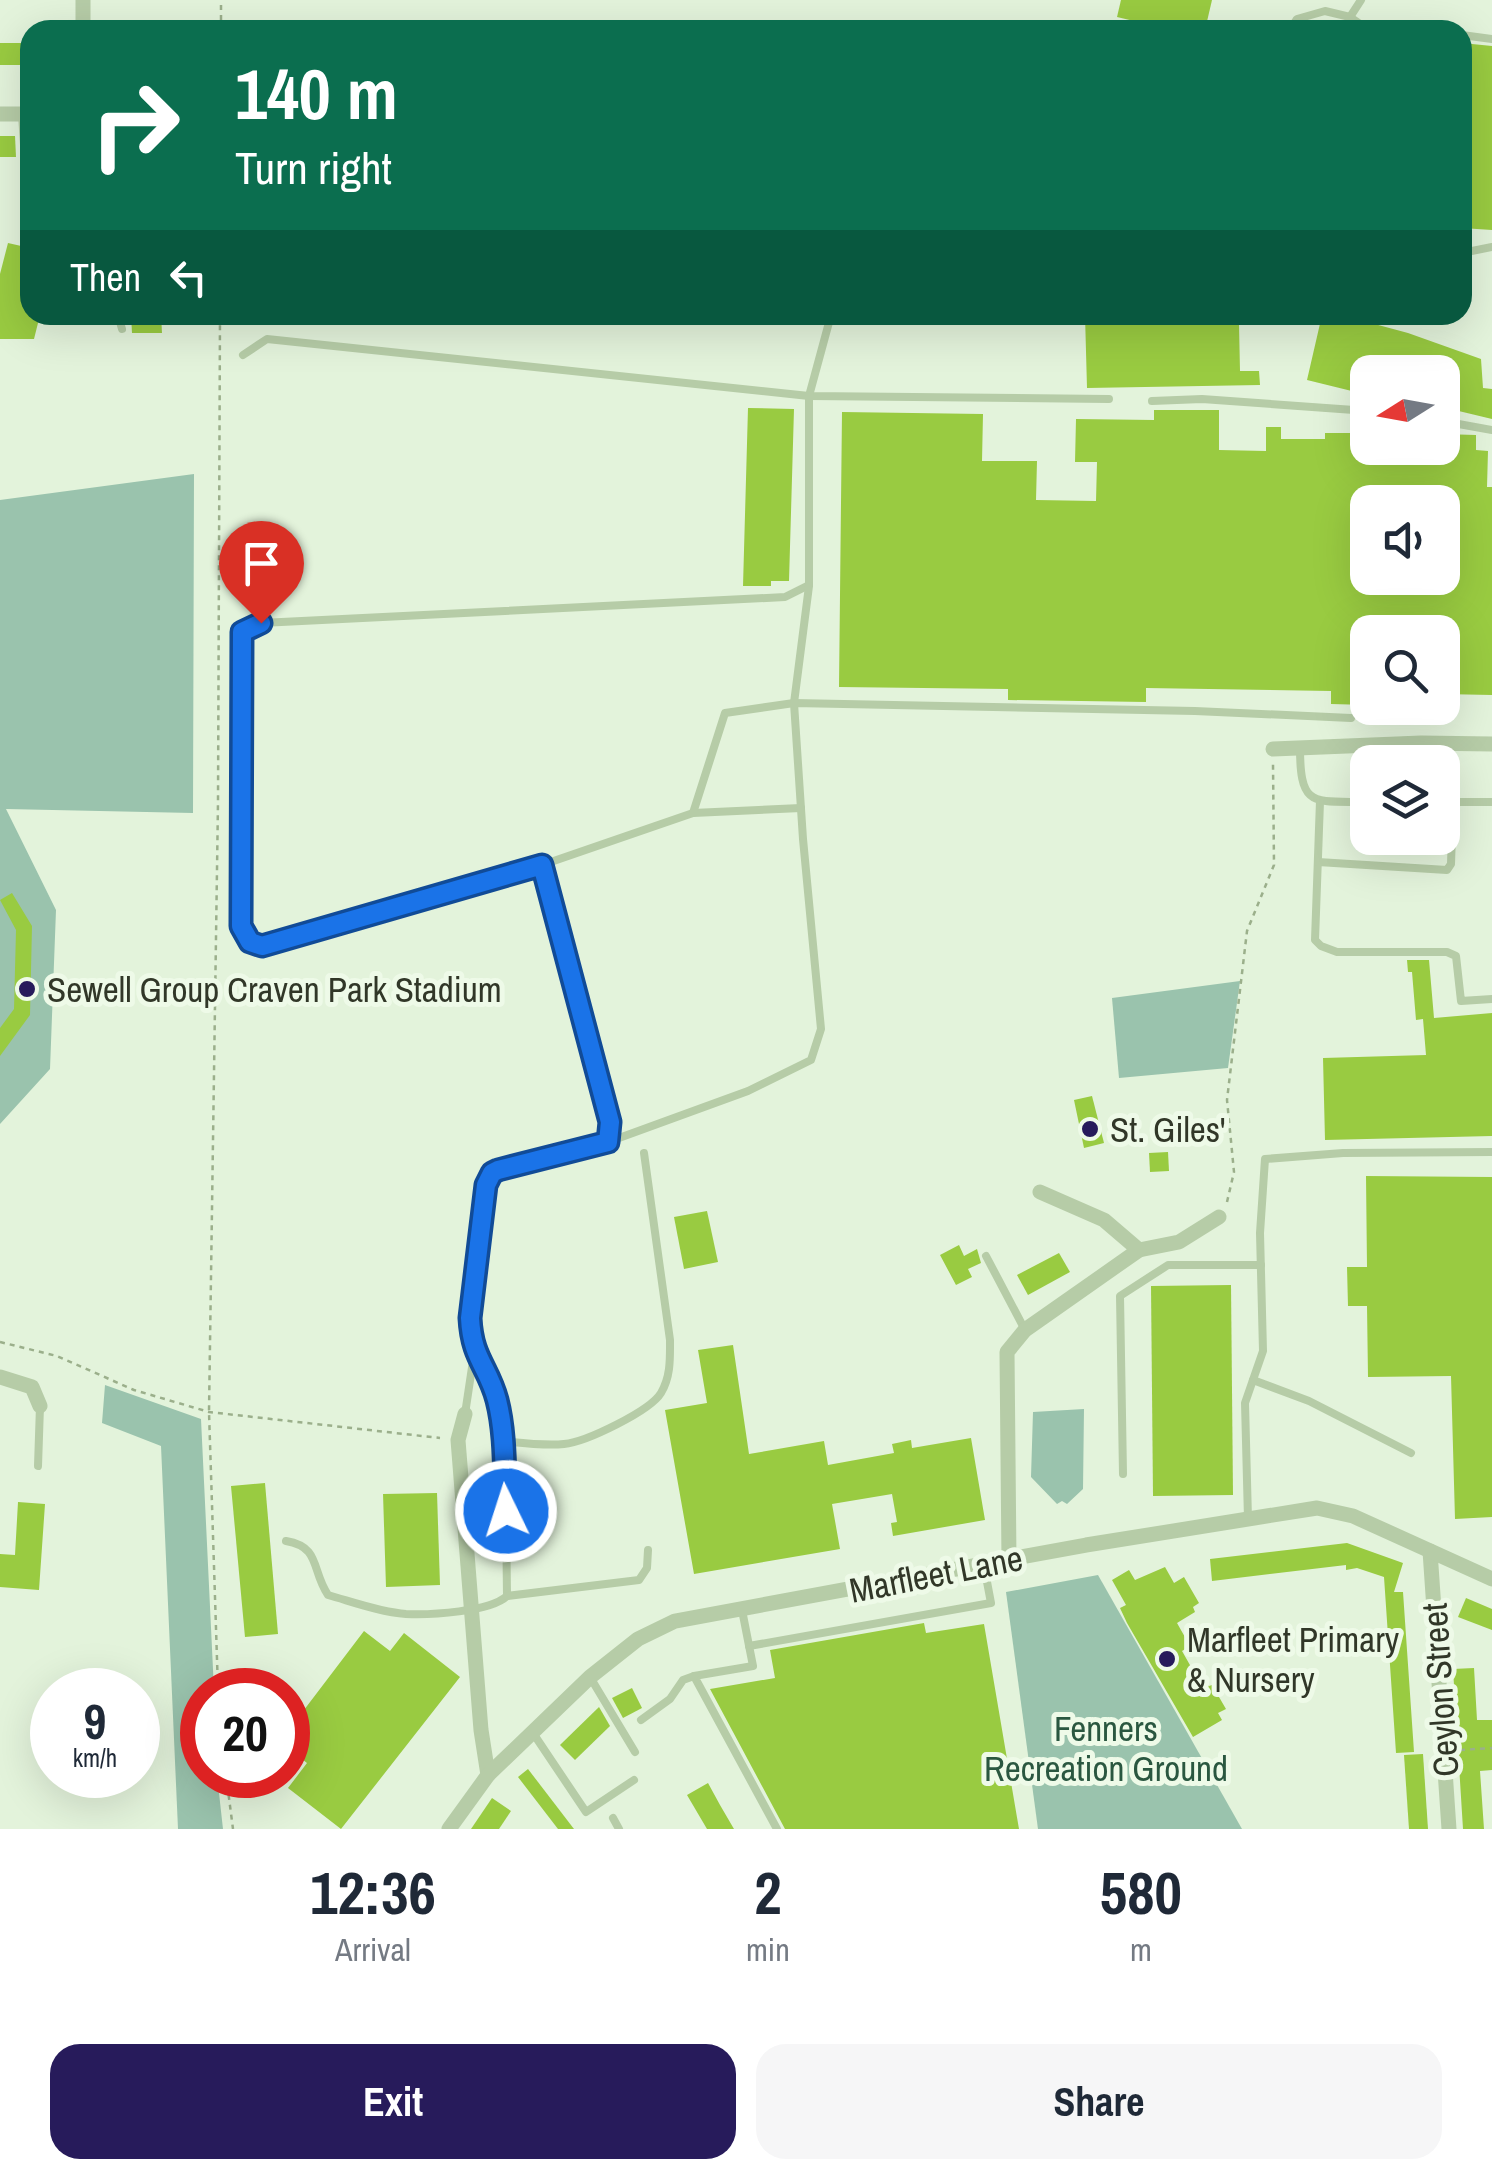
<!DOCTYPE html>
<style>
body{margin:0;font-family:"Archivo Narrow",sans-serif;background:#f6f6f7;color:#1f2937;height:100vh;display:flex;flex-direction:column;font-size:38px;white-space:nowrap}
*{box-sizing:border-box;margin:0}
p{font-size:32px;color:#747a83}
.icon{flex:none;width:55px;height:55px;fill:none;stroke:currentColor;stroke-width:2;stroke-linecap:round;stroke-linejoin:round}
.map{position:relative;height:1829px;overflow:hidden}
.details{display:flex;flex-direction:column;background:#fff;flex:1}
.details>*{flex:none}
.banner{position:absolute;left:20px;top:20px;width:1452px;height:305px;border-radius:30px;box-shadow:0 10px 40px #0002;background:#0b6e4f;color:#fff;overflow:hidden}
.needle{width:65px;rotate:259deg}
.controls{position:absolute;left:1350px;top:355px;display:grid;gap:20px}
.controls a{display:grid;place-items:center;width:110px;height:110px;border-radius:20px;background:#fff;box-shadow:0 10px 40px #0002;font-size:50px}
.speed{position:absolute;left:30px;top:1668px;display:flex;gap:20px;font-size:50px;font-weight:700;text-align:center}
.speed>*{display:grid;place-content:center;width:130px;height:130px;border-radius:50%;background:#fff;box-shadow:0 10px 40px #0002;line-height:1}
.speed small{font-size:25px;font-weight:400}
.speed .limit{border:15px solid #d22;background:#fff;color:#111}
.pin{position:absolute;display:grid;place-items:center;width:85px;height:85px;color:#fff;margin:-102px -42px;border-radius:50% 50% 50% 0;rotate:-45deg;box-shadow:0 0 10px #0007}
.pin .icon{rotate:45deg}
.me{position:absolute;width:110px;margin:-55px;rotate:356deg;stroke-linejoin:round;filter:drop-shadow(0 0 8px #0008)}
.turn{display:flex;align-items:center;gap:35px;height:210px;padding:0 50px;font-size:45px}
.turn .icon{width:130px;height:130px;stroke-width:2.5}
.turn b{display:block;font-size:70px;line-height:85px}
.then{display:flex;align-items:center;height:95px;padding:0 50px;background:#0003;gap:20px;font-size:38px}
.eta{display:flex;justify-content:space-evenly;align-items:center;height:170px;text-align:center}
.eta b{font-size:60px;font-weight:700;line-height:70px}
.cta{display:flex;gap:20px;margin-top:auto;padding:20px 50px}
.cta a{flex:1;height:115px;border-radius:30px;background:#271b5b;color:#fff;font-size:40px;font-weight:700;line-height:115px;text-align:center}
.cta a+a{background:#f6f6f7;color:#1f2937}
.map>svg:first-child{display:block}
.green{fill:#9ac3ad}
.building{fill:#99cb41;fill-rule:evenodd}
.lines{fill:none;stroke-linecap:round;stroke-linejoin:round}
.path{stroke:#9baf8b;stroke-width:2.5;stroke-dasharray:5 5;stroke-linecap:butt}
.service{stroke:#b6cca7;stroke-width:8}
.minor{stroke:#b6cca7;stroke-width:15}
.route-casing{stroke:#114b97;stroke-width:25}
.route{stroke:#1a73e8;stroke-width:18}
.poi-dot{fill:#271b5b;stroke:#eefae8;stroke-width:4}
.labels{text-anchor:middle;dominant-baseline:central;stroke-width:10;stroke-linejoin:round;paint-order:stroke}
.poi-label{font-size:35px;fill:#313728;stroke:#eefae8;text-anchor:start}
.street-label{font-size:35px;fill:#313728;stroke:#eefae8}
.park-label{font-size:35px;fill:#2a5740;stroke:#eefae8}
</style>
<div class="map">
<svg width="1492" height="1829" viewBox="0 0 1492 1829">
<rect width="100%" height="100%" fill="#e3f3db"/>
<g class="green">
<polygon points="194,474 193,813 6,809 56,910 50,1069 0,1124 0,500"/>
<polygon points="1240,981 1228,1068 1119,1078 1112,998"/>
<polygon points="105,1385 201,1419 214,1690 202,1690 202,1775 217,1775 223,1829 178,1829 161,1446 102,1423"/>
<polygon points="1084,1409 1083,1489 1067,1504 1062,1501 1057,1504 1031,1477 1033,1412"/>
<polygon points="1098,1575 1242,1829 1038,1829 1006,1592"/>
</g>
<g class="building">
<polygon points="1121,0 1212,0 1205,30 1172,30 1117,17"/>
<rect x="0" y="43" width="30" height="22"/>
<polygon points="1462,43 1492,46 1492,230 1462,228"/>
<polygon points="0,136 15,136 16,157 0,157"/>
<polygon points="8,243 30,248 30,315 40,315 34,339 0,339 0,274"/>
<polygon points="131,315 161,315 162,333 132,333"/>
<polygon points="1085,315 1219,315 1219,324 1239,324 1240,371 1259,371 1260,385 1087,388"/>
<polygon points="1322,315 1341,315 1408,333 1481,359 1483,388 1492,389 1492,419 1442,407 1442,372 1368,372 1368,395 1307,380"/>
<polygon points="748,408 794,409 789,581 771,581 771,586 743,586"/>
<path d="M1154 410H1219V450L1266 451V427H1281V439H1325V433H1368V448H1442V434L1476 435V450L1488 451 1487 487H1492V695L1442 694V632H1368V705L1331 704V691L1146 688V702L1008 700V689L839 687 842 412 983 414 982 461H1037L1036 500 1096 501 1097 462H1075L1076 419 1154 420ZM1368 502H1442V578H1368Z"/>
<polygon points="12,893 32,926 30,1015 0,1056 0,1028 14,1009 16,930 0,900"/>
<polygon points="1407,960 1429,960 1434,1018 1492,1013 1492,1136 1325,1140 1323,1058 1426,1055 1423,1019 1416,1020 1412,972 1408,972"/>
<polygon points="1092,1096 1104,1143 1084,1148 1074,1100"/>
<polygon points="1168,1152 1169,1171 1150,1172 1149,1153"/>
<polygon points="1366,1176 1492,1177 1492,1517 1455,1519 1451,1376 1368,1377 1367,1306 1348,1306 1347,1267 1367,1267"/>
<polygon points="707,1211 718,1262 684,1269 674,1217"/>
<polygon points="959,1245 964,1256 977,1249 981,1263 968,1269 972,1277 956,1285 940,1255"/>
<polygon points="1059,1253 1070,1272 1028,1295 1017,1275"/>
<polygon points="1231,1285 1233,1495 1153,1496 1151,1286"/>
<polygon points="733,1345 749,1454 824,1441 828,1465 894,1453 892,1444 911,1440 912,1448 971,1438 985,1520 893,1536 891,1523 897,1522 892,1494 832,1504 840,1549 694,1574 665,1410 707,1403 698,1350"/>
<polygon points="265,1483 278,1634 245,1637 231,1486"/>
<polygon points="437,1493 440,1585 386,1587 383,1494"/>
<polygon points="18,1502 45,1504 39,1590 0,1587 0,1554 15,1555"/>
<polygon points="1347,1543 1403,1563 1394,1592 1403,1592 1414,1752 1396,1753 1384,1577 1357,1568 1346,1570 1346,1565 1212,1581 1210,1559"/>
<polygon points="1165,1567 1174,1583 1184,1577 1199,1603 1193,1607 1195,1612 1177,1623 1190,1646 1182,1651 1199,1681 1204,1678 1209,1686 1212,1685 1226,1709 1218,1713 1222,1720 1193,1737 1127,1623 1120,1608 1126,1605 1112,1580 1129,1570 1135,1580"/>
<polygon points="1466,1598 1492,1609 1492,1630 1458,1617"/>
<polygon points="924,1623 926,1633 984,1624 1019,1829 785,1829 710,1689 775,1678 770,1650"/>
<polygon points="364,1631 390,1651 404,1633 460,1677 341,1829 288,1788 307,1763 288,1748 288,1731"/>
<polygon points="1474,1668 1477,1720 1492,1720 1492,1770 1480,1771 1484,1829 1463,1829 1453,1669"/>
<polygon points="632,1688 642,1708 623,1718 612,1698"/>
<polygon points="599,1707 610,1726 575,1760 560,1745"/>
<polygon points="1423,1754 1428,1829 1409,1829 1404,1755"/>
<polygon points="528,1769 574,1829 558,1829 518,1777"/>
<polygon points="708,1783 720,1805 734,1829 707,1829 687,1795"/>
<polygon points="492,1798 511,1811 499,1829 471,1829"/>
</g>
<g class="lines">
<g class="path">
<polyline points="221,30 221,0"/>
<polyline points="1227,1202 1234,1172 1227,1100 1247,931 1274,865 1273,764"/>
<polyline points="0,1342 57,1356 134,1390 209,1412 440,1438"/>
<polyline points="218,1690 209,1412 218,802 220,315"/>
<polyline points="1460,1750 1492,1748"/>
<polyline points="226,1775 233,1829"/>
</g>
<g class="service">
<polyline points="1350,17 1361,0"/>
<polyline points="1290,30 1297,19 1325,11 1350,17 1363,26 1409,30"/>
<polyline points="1462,35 1492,39"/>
<polyline points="22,114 30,239"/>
<polyline points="1462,253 1492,247"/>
<polyline points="118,315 122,329"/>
<polyline points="1407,315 1419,315"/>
<polyline points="243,355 267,339 809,396 1109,399"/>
<polyline points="1152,401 1202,399 1368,411"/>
<polyline points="1442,421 1492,430"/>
<path d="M1300 747C1300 809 1313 801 1368 802"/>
<polyline points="1320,801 1315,940 1321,946 1337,952 1447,952 1456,956 1461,1001 1492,999"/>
<polyline points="1442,802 1492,802"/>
<polyline points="801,808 693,813 542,865 261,946 250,943 241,926 242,632 261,623 785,597 809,585 809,396 831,315"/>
<polyline points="693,813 725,713 794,703 1195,711 1351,718"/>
<polyline points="1318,862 1447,870 1451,864 1453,802"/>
<polyline points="542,865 610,1122 608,1142"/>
<polyline points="986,1256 1025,1330"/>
<polyline points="1253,1380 1309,1401 1411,1453"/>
<polyline points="465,1414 474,1354"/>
<path d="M501 1441C522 1443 544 1446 564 1444 586 1442 650 1411 661 1393 671 1376 670 1358 670 1340L644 1153"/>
<polyline points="38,1466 40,1406"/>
<polyline points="1123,1474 1120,1296 1168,1265 1261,1265"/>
<polyline points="1248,1519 1245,1403 1263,1351 1260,1233 1265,1159 1343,1153 1492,1152"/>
<path d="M286 1541C321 1547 311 1570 328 1595 353 1602 380 1612 406 1614 430 1615 490 1612 507 1596L506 1511 499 1412 496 1396 474 1354 469 1318 486 1185 492 1173 608 1142 748 1091 811 1060 821 1029 803 839 794 703 809 586"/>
<polyline points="507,1596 639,1580 647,1568 648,1550"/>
<polyline points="742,1610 753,1666 694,1676 777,1829"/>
<polyline points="749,1646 991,1603 984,1566"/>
<polyline points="590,1677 635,1752"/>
<polyline points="641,1720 670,1699 683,1680 694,1676"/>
<polyline points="533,1733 586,1812 634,1780"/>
<polyline points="613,1818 619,1829"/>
</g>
<g class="minor">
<polyline points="83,30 83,0"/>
<polyline points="0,114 30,114"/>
<polyline points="1273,749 1421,743 1492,744"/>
<polyline points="1139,1250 1179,1242 1219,1217"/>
<polyline points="0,1377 32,1387 40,1406"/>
<polyline points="465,1414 458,1440 481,1730 488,1775"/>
<polyline points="1430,1551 1449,1829"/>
<polyline points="1009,1561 1007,1352 1025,1330 1139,1250 1104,1220 1040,1192"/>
<polyline points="449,1829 488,1775 590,1677 638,1639 675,1621 1086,1545 1317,1508 1353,1516 1492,1579"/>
</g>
</g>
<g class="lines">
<defs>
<path id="route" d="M261 623 242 632 241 926 250 942 262 946 542 865 610 1122 608 1142 498 1170 492 1173 486 1185 470 1318C472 1359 488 1366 497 1400 506 1435 504 1475 506 1511"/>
</defs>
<use href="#route" class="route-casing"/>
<use href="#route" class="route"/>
</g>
<g class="poi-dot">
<circle cx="27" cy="989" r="10"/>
<circle cx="1090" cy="1129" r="10"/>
<circle cx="1167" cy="1659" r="10"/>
</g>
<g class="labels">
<g class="poi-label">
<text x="47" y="989">Sewell Group Craven Park Stadium</text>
<text x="1110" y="1129">St. Giles'</text>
<text x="1187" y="1639">Marfleet Primary<tspan x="1187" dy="40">&amp; Nursery</tspan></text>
</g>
<g class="street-label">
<text transform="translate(936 1574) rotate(-11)">Marfleet Lane</text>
<text transform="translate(1440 1690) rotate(-94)">Ceylon Street</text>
</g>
<g class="park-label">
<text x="1106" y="1728">Fenners<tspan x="1106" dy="40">Recreation Ground</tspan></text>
</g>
</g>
</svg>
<div class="controls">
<a><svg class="needle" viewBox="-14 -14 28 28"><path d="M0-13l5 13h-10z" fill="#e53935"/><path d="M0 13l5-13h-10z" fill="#747a83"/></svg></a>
<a><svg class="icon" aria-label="sound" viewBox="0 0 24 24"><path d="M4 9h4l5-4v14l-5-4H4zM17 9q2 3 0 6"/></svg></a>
<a><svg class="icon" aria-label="search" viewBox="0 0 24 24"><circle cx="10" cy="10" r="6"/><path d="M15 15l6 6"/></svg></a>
<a><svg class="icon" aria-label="layers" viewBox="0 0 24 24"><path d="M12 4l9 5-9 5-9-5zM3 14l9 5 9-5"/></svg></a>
</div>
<div class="speed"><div>9<small>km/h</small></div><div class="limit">20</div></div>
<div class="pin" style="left:261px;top:623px;background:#d93025"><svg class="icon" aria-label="arrive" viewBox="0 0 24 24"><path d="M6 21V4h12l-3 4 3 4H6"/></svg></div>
<svg class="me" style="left:506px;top:1511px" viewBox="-20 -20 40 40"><circle r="17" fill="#1a73e8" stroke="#fff" stroke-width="3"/><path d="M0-11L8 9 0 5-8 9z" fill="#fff"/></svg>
<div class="banner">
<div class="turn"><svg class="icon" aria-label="right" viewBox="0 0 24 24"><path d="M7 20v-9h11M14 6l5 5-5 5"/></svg><div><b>140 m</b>Turn right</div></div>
<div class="then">Then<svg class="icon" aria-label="left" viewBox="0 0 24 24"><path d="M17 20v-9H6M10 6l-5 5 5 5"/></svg></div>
</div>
</div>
<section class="details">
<div class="eta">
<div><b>12:36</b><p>Arrival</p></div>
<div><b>2</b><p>min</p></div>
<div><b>580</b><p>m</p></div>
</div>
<div class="cta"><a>Exit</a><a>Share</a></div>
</section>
